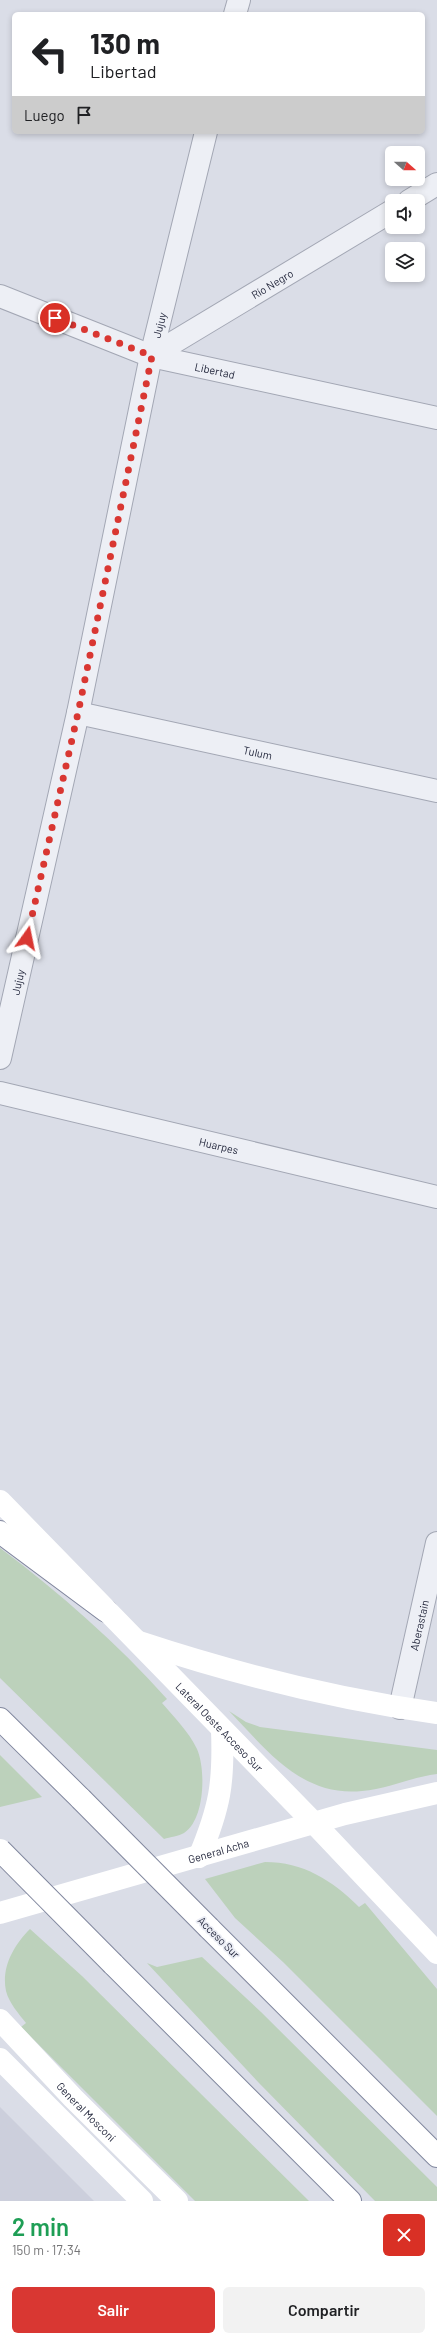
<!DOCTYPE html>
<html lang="es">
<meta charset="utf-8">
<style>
body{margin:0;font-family:Barlow,sans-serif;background:#f2f2f2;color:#202124;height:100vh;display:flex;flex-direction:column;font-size:15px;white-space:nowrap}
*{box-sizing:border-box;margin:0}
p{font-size:13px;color:#757577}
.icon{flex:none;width:22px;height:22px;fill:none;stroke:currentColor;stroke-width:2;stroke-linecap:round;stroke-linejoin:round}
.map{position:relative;height:2201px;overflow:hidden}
.panel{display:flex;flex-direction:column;background:#fff;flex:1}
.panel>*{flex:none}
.guide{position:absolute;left:12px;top:12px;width:413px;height:122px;border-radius:6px;box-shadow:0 2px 6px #0003;background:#fff;color:#202124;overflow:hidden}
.needle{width:26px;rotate:111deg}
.controls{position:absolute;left:385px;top:146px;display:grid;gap:8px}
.controls a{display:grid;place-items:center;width:40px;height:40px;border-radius:6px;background:#fff;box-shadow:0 2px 6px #0003;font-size:20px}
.pin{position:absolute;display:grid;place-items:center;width:34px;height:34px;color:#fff;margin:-17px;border:2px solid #fff;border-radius:50%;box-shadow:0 1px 4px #0007}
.me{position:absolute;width:44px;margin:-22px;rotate:12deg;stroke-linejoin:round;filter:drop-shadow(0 0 3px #0008)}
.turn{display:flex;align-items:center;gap:14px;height:84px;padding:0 12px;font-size:18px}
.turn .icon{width:52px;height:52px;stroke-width:2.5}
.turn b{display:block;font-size:28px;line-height:34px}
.then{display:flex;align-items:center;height:38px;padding:0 12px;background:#0003;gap:8px;font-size:15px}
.round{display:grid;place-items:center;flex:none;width:42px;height:42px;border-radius:6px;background:#f2f2f2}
.summary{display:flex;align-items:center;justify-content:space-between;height:68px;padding:0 12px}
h1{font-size:24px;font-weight:600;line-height:30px;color:#1e9e55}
.button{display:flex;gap:8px;margin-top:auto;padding:8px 12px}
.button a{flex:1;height:46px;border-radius:6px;background:#d93732;color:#fff;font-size:16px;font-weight:600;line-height:46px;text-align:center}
.button a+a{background:#f2f2f2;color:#202124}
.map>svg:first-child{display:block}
.built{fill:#cccfdc}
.green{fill:#bcd1bb}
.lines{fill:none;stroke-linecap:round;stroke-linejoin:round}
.street-casing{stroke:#a3a7b4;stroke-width:24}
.highway-casing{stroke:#81879e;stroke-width:24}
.street{stroke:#edeff5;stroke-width:22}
.secondary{stroke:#fff;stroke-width:22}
.highway{stroke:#fff;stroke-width:22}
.highway-bridge-casing{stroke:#81879e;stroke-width:24;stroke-linecap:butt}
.highway-bridge{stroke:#fff;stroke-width:22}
.route{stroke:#d93732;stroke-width:7;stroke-dasharray:0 12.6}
.labels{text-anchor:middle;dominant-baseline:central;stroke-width:3.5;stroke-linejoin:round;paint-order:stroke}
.street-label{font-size:11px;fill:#24283d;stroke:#eaecf4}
</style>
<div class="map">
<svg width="437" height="2201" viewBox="0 0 437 2201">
<rect width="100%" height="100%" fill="#dadde7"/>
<polygon class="built" points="0,2107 94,2201 0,2201"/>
<g class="green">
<path d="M0 1548C60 1593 117 1643 167 1699L162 1703C174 1717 189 1732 197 1749 206 1769 205 1820 184 1833 179 1836 170 1837 164 1839L0 1678Z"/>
<path d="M229 1711 246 1722 260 1727 437 1750V1774C412 1777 388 1789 362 1791 301 1797 267 1750 229 1711Z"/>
<polygon points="0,1755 42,1797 0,1807"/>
<path d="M265 1862C303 1862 332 1880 359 1907L365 1903 437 1989V2116L283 1962 235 1918 205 1879Z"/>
<path d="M30 1929 82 1976 309 2201H195L21 2027 26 2023C19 2014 9 2003 6 1991 1 1967 14 1945 30 1929Z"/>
<polygon points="202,1957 261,2012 437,2187 437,2201 375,2201 259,2083 147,1963 157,1967"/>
</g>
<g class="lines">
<defs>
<g id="street">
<polyline points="235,14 239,0"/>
<polyline points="409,201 437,184"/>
<path id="s1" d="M0 296 151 356 437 418"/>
<path id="s2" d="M151 356 392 211"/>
<path id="s3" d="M78 713 437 791"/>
<path id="s4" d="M0 1058 78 713 151 356 206 132"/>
<path id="s5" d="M0 1093 437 1197"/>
<path id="s6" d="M400 1708 437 1543"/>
</g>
<g id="highway">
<polyline points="0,1532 106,1611"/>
<polyline points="0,1719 81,1799"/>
<polyline points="209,1928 437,2156"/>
<polyline points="113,1964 350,2201"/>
</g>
</defs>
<use href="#street" class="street-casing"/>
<use href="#highway" class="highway-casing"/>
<use href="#street" class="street"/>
<g class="secondary">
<path id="s7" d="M0 1501 314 1823 437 1953"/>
<path d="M139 1642C236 1674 335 1699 437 1713"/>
<path d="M199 1857C220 1807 224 1783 222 1730"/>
<path id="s8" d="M0 1913 345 1814 437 1793"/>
<path id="s9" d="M0 2020 73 2098 177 2201"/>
<polyline points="0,2059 142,2201"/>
</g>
<use href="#highway" class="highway"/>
<defs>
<g id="highway-bridge">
<polyline points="81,1799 209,1928"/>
<polyline points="0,1850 113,1964"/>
</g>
</defs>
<use href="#highway-bridge" class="highway-bridge-casing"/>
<use href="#highway-bridge" class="highway-bridge"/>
</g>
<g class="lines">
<polyline class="route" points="27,938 78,713 152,356 55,318"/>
</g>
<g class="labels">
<g class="street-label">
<text stroke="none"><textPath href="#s2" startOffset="141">Río Negro</textPath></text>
<text stroke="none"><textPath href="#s4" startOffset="750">Jujuy</textPath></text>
<text stroke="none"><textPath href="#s1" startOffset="228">Libertad</textPath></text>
<text stroke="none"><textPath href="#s3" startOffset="184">Tulum</textPath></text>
<text stroke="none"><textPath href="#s4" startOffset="78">Jujuy</textPath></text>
<text stroke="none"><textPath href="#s5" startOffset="225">Huarpes</textPath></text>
<text stroke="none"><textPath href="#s6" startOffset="85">Aberastain</textPath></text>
<text stroke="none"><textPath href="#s7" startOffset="315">Lateral Oeste Acceso Sur</textPath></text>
<text stroke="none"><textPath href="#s8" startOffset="227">General Acha</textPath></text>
<text transform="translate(219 1937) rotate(45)">Acceso Sur</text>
<text stroke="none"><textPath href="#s9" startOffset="126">General Mosconi</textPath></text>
</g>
</g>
</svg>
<div class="controls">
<a><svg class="needle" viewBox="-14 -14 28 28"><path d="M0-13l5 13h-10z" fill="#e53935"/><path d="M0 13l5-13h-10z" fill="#757577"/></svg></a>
<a><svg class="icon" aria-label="sound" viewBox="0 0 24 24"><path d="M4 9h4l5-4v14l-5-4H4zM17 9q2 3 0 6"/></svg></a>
<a><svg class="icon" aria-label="layers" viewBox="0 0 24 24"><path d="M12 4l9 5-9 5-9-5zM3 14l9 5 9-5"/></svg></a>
</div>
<div class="pin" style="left:55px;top:318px;background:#d93025"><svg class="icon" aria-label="arrive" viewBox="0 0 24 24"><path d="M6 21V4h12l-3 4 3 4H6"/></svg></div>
<svg class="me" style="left:27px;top:938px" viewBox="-20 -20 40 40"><path d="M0-17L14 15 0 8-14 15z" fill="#d93732" stroke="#fff" stroke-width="4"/></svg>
<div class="guide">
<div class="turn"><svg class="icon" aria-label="left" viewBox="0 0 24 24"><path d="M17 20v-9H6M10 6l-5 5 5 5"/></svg><div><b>130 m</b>Libertad</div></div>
<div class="then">Luego<svg class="icon" aria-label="arrive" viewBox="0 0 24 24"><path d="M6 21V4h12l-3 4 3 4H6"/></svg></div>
</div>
</div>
<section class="panel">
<div class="summary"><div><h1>2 min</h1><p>150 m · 17:34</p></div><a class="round" style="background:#d93025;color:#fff"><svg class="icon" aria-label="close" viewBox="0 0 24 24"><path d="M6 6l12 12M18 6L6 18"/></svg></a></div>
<div class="button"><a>Salir</a><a>Compartir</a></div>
</section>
